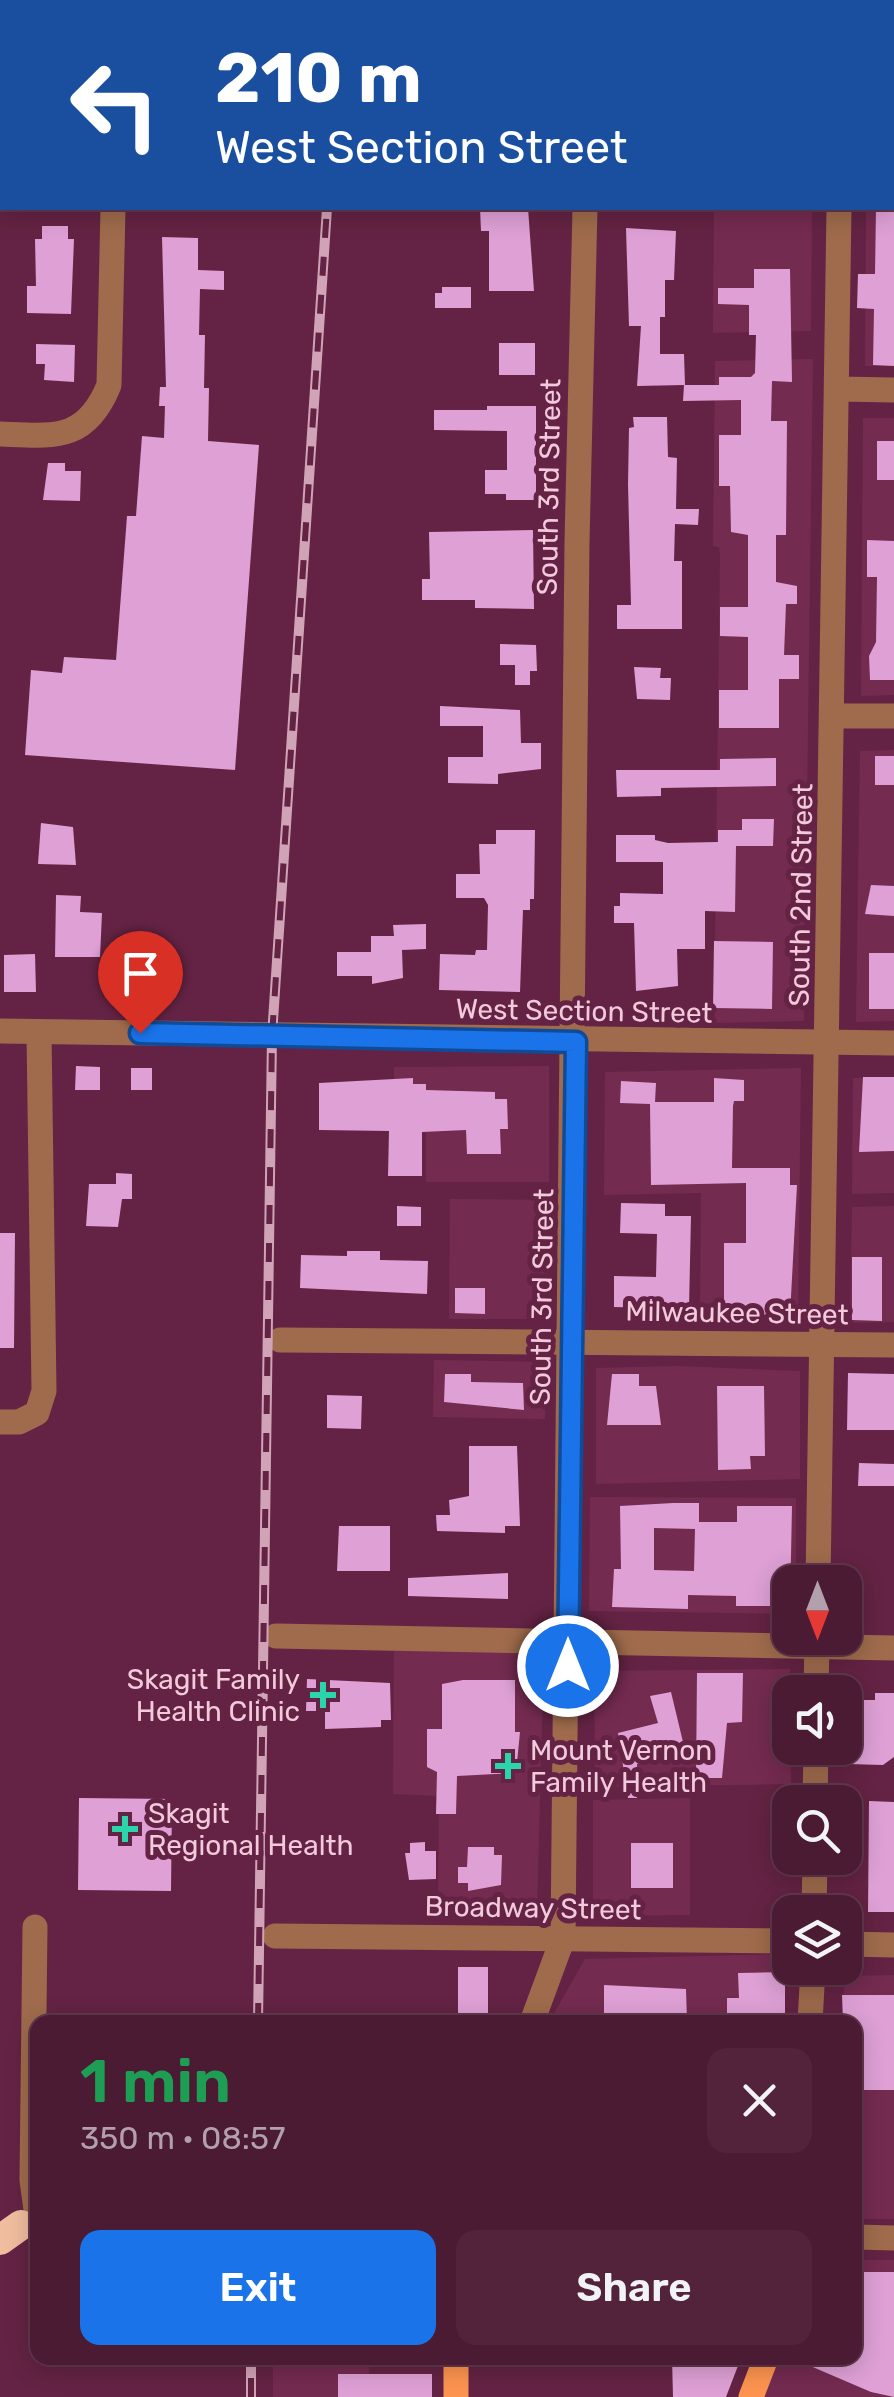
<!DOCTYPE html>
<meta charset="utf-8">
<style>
body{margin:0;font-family:Rubik,sans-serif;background:#52233b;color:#f1f3f6;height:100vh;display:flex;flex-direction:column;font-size:38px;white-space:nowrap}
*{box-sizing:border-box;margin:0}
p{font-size:32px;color:#b2a1ac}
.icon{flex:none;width:55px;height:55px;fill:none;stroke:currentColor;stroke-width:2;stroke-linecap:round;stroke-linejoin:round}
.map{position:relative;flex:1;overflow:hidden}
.details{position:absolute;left:30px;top:2015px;width:832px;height:350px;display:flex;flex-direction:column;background:#4b1a33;border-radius:20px;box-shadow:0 5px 25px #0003,0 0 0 2px #62384e}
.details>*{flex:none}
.top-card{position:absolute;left:0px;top:0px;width:895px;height:210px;box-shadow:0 5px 25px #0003,0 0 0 2px #62384e;background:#1a4fa0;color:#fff;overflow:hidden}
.needle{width:65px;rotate:180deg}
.fabs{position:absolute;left:772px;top:1565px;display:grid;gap:20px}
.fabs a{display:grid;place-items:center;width:90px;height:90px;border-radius:20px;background:#4b1a33;box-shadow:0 5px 25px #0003,0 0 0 2px #62384e;font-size:50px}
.pin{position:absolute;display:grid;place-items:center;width:85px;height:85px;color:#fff;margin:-102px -42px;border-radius:50% 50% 50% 0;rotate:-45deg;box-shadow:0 0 10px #0007}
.pin .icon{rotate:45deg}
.me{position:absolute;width:110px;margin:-55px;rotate:0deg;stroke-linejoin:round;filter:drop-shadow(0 0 8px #0008)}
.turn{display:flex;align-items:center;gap:35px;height:210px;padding:0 50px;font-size:45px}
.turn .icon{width:130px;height:130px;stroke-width:2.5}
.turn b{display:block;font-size:70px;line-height:85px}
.round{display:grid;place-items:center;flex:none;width:105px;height:105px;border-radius:20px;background:#52233b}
.overview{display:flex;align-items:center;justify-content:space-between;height:170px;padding:0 50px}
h1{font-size:60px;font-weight:600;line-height:75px;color:#1e9e55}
.button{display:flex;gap:20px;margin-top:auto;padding:20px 50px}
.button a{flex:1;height:115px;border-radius:20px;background:#1a73e8;color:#fff;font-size:40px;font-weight:600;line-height:115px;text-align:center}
.button a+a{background:#52233b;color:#f1f3f6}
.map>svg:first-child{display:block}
.built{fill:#742b50}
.building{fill:#dea0d5;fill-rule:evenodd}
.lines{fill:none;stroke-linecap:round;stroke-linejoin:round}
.minor{stroke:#9f6b4c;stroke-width:25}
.major{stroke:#fd9450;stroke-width:25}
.highway{stroke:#f0bd9f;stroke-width:30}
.rail-casing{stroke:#d1a3b7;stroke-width:10}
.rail{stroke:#642344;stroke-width:6;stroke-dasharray:19;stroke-linecap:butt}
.route-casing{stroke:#114b97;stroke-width:25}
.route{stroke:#1a73e8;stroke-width:18}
.poi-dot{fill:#2ad5ac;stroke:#642344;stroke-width:4}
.labels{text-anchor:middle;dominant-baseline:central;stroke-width:10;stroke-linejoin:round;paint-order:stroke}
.street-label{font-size:28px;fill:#f3cadb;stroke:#642344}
.poi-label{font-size:28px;fill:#f3cadb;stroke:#642344;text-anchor:start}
</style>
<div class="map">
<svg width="894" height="2397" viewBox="0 0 894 2397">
<rect width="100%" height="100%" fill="#642344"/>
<g class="built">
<polygon points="867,0 894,0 894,366 865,366 866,208 892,208 892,2"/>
<polygon points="714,208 812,208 811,331 713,333"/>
<polygon points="813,359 804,1021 714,1023 720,555 719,547 713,546 715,361"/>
<polygon points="863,418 894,418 894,695 861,696"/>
<polygon points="894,750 894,1021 856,1022 860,751"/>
<polygon points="549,1066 549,1182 426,1182 426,1133 394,1132 394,1067"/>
<polygon points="801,1068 798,1312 700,1315 701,1193 604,1195 605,1072"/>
<polygon points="894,1077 894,1193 852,1194 853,1078"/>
<polygon points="450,1199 548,1200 548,1319 449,1319"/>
<polygon points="894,1206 894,1322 850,1323 852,1207"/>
<polygon points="434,1360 546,1362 545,1419 433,1417"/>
<polygon points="676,1366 800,1371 800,1479 596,1484 596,1368"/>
<polygon points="590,1497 796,1498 796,1582 790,1582 790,1614 589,1611"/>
<polygon points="394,1649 544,1651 537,1911 438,1913 439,1796 393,1794"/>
<polygon points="790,1669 791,1784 595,1787 594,1671"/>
<polygon points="690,1798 690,1915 593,1916 593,1800"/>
<polygon points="781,1954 783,2022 549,2022 585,1959"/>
<polygon points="894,1975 894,2219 855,2219 855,2022 844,2022 844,1976"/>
<polygon points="855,2260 894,2260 894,2397 761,2397 775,2358 855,2358"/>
<rect x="273" y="2358" width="96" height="39"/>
</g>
<g class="building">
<polygon points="480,208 528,208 534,291 489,291 489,231 481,231"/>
<polygon points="876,208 894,208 894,366 873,365 874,309 857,308 858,274 875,274"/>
<polygon points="42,226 68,226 68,239 74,239 71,314 27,313 27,286 36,286 35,239 42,239"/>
<polygon points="626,228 676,231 674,280 665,280 665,317 660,317 660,354 684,354 685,385 719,385 719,377 751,377 755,373 756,335 749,335 749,305 718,304 718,288 754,288 754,269 790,269 792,382 772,381 771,421 787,421 786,535 776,535 776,582 797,586 797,604 786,604 784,655 799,655 799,679 779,679 779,728 719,728 719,690 748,690 748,637 720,636 720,607 748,607 748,535 731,532 730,486 719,486 719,435 741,435 741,400 683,401 684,385 637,386 641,326 629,326"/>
<polygon points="162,237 198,238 198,270 224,271 224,290 200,289 199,335 205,335 204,388 209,388 208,441 259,445 235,770 25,755 31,670 62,673 64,657 116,660 127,516 136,516 142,436 164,438 165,406 159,406 160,387 166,387"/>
<polygon points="442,287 471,287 471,308 435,308 435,293 442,293"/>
<rect x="499" y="343" width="36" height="32"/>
<polygon points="36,344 75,345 74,382 44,380 45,364 36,364"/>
<polygon points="487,406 536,406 536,500 506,500 506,494 485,494 485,470 507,470 507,431 434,430 434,410 487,410"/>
<polygon points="633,417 667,417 668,457 677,458 676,509 699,509 698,525 675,524 674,561 682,561 682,629 617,629 617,605 631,605 628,484 629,428 634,427"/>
<rect x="877" y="441" width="17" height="39"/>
<polygon points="48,463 65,463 65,471 81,471 80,501 43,500"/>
<polygon points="533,530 534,609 475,608 475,600 422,600 422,579 430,579 429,532"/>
<polygon points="867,540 894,541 894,680 870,680 869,656 876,642 877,577 867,577"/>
<polygon points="500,644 536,645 537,671 530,671 530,685 515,685 515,665 500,665"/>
<polygon points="634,667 661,668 660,678 671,678 670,700 637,699"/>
<polygon points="440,706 520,710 521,743 541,743 541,769 498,774 498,784 448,783 448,757 483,757 483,726 440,726"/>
<rect x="875" y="756" width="19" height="29"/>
<polygon points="776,758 776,786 661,788 661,796 617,797 616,770 720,770 720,759"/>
<polygon points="742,819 774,819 773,846 736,846 735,912 705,911 705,949 677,949 678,986 636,991 634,923 614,923 614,906 620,906 620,893 663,894 663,862 616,862 616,835 655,835 655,840 668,843 718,842 718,830 742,830"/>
<polygon points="41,823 73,827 76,865 38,864"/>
<polygon points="496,830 535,830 534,899 530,899 530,910 523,910 520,992 439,990 440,954 475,955 476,950 487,950 488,905 484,898 456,898 456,874 480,874 479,844 496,844"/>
<polygon points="871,885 894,886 894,916 865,914"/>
<polygon points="56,895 81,896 80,912 102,913 100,957 55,957"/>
<polygon points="426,924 426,949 402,950 403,978 372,984 372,976 337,976 337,952 371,952 371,936 394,936 393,925"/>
<polygon points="714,941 773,942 772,1009 713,1008"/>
<rect x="869" y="953" width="25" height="56"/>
<polygon points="35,954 36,992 4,992 4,955"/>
<polygon points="76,1066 100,1067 100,1090 75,1090"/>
<rect x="131" y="1068" width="21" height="22"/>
<polygon points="863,1077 894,1077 894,1151 859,1152"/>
<polygon points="413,1078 413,1084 426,1084 426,1090 495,1092 495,1099 507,1099 508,1129 500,1129 501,1154 467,1154 466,1130 422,1132 422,1176 388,1176 389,1131 319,1130 319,1083"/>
<polygon points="714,1078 744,1080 744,1101 734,1101 733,1106 732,1168 790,1168 790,1185 797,1185 790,1315 724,1315 724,1243 746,1243 746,1183 651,1185 650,1104 620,1103 621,1081 656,1083 655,1102 714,1102"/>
<polygon points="116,1173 132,1174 132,1199 122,1199 118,1227 86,1226 89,1184 116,1184"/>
<polygon points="621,1203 665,1204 665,1216 691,1216 689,1309 614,1307 614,1276 656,1277 657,1234 620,1233"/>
<polygon points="397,1206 421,1207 421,1226 397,1226"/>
<polygon points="0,1233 15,1233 14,1348 0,1348"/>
<polygon points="347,1251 380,1251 380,1260 428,1261 427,1294 300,1288 301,1255 347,1256"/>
<polygon points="852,1257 882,1257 882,1321 852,1320"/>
<polygon points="455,1288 485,1288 485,1314 455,1313"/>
<polygon points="848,1373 894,1374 894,1430 847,1430"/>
<polygon points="445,1374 471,1374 471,1382 523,1383 524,1410 444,1402"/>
<polygon points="612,1374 639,1374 639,1386 656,1386 661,1425 607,1425"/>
<polygon points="717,1386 764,1386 765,1456 750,1456 751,1469 718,1470"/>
<polygon points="327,1395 362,1396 361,1429 327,1428"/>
<polygon points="469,1446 517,1446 520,1526 505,1526 505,1533 437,1531 436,1515 450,1515 449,1500 469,1496"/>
<polygon points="859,1463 894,1464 894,1486 858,1486"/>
<path d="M673 1503H699V1522H737V1506H792L790 1606H736V1596L688 1595V1609L612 1607 614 1569H621L620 1506ZM654 1528 695 1529 694 1571 654 1570Z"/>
<polygon points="339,1526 390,1526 390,1571 337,1571"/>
<polygon points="508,1573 508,1599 408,1596 408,1578"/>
<polygon points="697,1673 743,1673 742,1722 727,1723 722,1778 696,1778"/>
<polygon points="307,1679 390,1683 391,1720 381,1720 381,1727 325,1729 325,1711 306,1711"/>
<polygon points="463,1680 515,1680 515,1732 520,1732 516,1773 457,1776 456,1814 436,1814 437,1772 427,1767 427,1729 442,1729 442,1684"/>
<polygon points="671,1692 683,1742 652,1750 655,1758 637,1764 637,1798 628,1798 618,1733 658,1723 650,1696"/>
<polygon points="875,1693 894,1693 894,1757 883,1765 848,1764 853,1700 875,1700"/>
<polygon points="79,1798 172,1799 171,1891 78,1890"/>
<polygon points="869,1801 894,1802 894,1912 868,1912"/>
<polygon points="425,1842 425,1851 436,1851 436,1879 409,1880 405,1853 410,1853 410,1843"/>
<rect x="631" y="1843" width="42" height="45"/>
<polygon points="468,1847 494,1847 494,1855 502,1855 501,1885 468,1891 468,1883 458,1883 458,1867 467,1867"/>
<rect x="458" y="1967" width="30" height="55"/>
<polygon points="785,1972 785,2022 739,2022 739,2018 727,2018 727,1998 739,1998 738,1973"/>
<polygon points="604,1985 686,1989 687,2022 604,2022"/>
<polygon points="842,1995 894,1995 894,2090 855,2090 855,2022 843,2022"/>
<polygon points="855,2272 894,2272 894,2397 871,2392 794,2359 855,2358"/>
<polygon points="672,2358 741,2358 726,2397 673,2397"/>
<rect x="338" y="2374" width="94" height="23"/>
</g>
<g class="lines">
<g class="minor">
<polyline points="118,2 118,0"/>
<polyline points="590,2 590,0"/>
<polyline points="841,2 841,0"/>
<polyline points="837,389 894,390"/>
<path d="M0 434C54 436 86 442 109 385L113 208"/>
<polyline points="833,716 894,716"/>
<polyline points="0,1031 894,1043"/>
<polyline points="280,1340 894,1345"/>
<polyline points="0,1422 19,1422 37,1413 44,1391 39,1032"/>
<polyline points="818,1582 839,208"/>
<polyline points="276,1636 894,1648"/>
<polyline points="816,1692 817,1638"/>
<polyline points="815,1802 816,1748"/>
<polyline points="814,1912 815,1858"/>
<polyline points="35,1927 32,2180 38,2224"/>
<polyline points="275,1936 790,1941"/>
<polyline points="845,1944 894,1945"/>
<polyline points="532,2022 563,1938 577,542 585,208"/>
<polyline points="810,2022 813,1968"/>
<polyline points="855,2237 894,2238"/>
</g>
<g class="major">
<polyline points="456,2397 456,2358"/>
<polyline points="751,2397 766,2358"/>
</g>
<polyline class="highway" points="0,2240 21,2225"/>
<defs>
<g id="rail">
<polyline points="341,2 341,0"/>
<polyline points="258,2022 272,1036 327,208"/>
<polyline points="251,2397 251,2358"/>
</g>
</defs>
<use href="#rail" class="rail-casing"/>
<use href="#rail" class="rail"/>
</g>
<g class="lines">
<defs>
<polyline id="route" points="140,1033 576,1042 568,1666"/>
</defs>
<use href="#route" class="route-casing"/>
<use href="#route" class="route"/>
</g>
<g class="poi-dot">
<path d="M318 1680h10v10h10v10h-10v10h-10v-10h-10v-10h10z"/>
<path d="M503 1751h10v10h10v10h-10v10h-10v-10h-10v-10h10z"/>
<path d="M120 1814h10v10h10v10h-10v10h-10v-10h-10v-10h10z"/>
</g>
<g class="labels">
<g class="street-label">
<text transform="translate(549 487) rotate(-89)">South 3rd Street</text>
<text transform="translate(801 895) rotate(-89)">South 2nd Street</text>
<text transform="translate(584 1011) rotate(1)">West Section Street</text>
<text transform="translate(542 1297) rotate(-89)">South 3rd Street</text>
<text transform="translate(737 1313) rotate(1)">Milwaukee Street</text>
<text transform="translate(533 1908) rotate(1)">Broadway Street</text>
</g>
<g class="poi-label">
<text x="300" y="1679" text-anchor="end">Skagit Family<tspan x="300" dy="32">Health Clinic</tspan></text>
<text x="530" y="1750">Mount Vernon<tspan x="530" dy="32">Family Health</tspan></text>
<text x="148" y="1813">Skagit<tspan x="148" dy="32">Regional Health</tspan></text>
</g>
</g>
</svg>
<div class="fabs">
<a><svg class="needle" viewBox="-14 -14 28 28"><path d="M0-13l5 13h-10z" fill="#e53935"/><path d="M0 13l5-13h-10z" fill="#b2a1ac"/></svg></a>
<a><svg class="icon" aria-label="sound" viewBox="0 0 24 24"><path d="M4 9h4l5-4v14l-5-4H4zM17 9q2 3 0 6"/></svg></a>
<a><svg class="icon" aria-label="search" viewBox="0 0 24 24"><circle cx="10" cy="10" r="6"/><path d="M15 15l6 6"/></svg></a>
<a><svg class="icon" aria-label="layers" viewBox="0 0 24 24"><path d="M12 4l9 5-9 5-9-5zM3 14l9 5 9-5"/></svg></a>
</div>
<div class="pin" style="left:140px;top:1033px;background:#d93025"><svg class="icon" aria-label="arrive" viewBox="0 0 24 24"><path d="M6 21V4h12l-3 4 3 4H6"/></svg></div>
<svg class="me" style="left:568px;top:1666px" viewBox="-20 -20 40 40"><circle r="17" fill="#1a73e8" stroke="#fff" stroke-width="3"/><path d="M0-11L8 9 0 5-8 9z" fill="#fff"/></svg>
<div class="top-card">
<div class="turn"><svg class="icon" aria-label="left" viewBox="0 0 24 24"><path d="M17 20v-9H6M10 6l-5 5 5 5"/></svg><div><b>210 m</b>West Section Street</div></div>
</div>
<section class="details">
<div class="overview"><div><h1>1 min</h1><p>350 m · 08:57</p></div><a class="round"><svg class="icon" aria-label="close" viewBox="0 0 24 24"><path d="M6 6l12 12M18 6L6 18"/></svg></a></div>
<div class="button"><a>Exit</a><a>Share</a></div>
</section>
</div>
